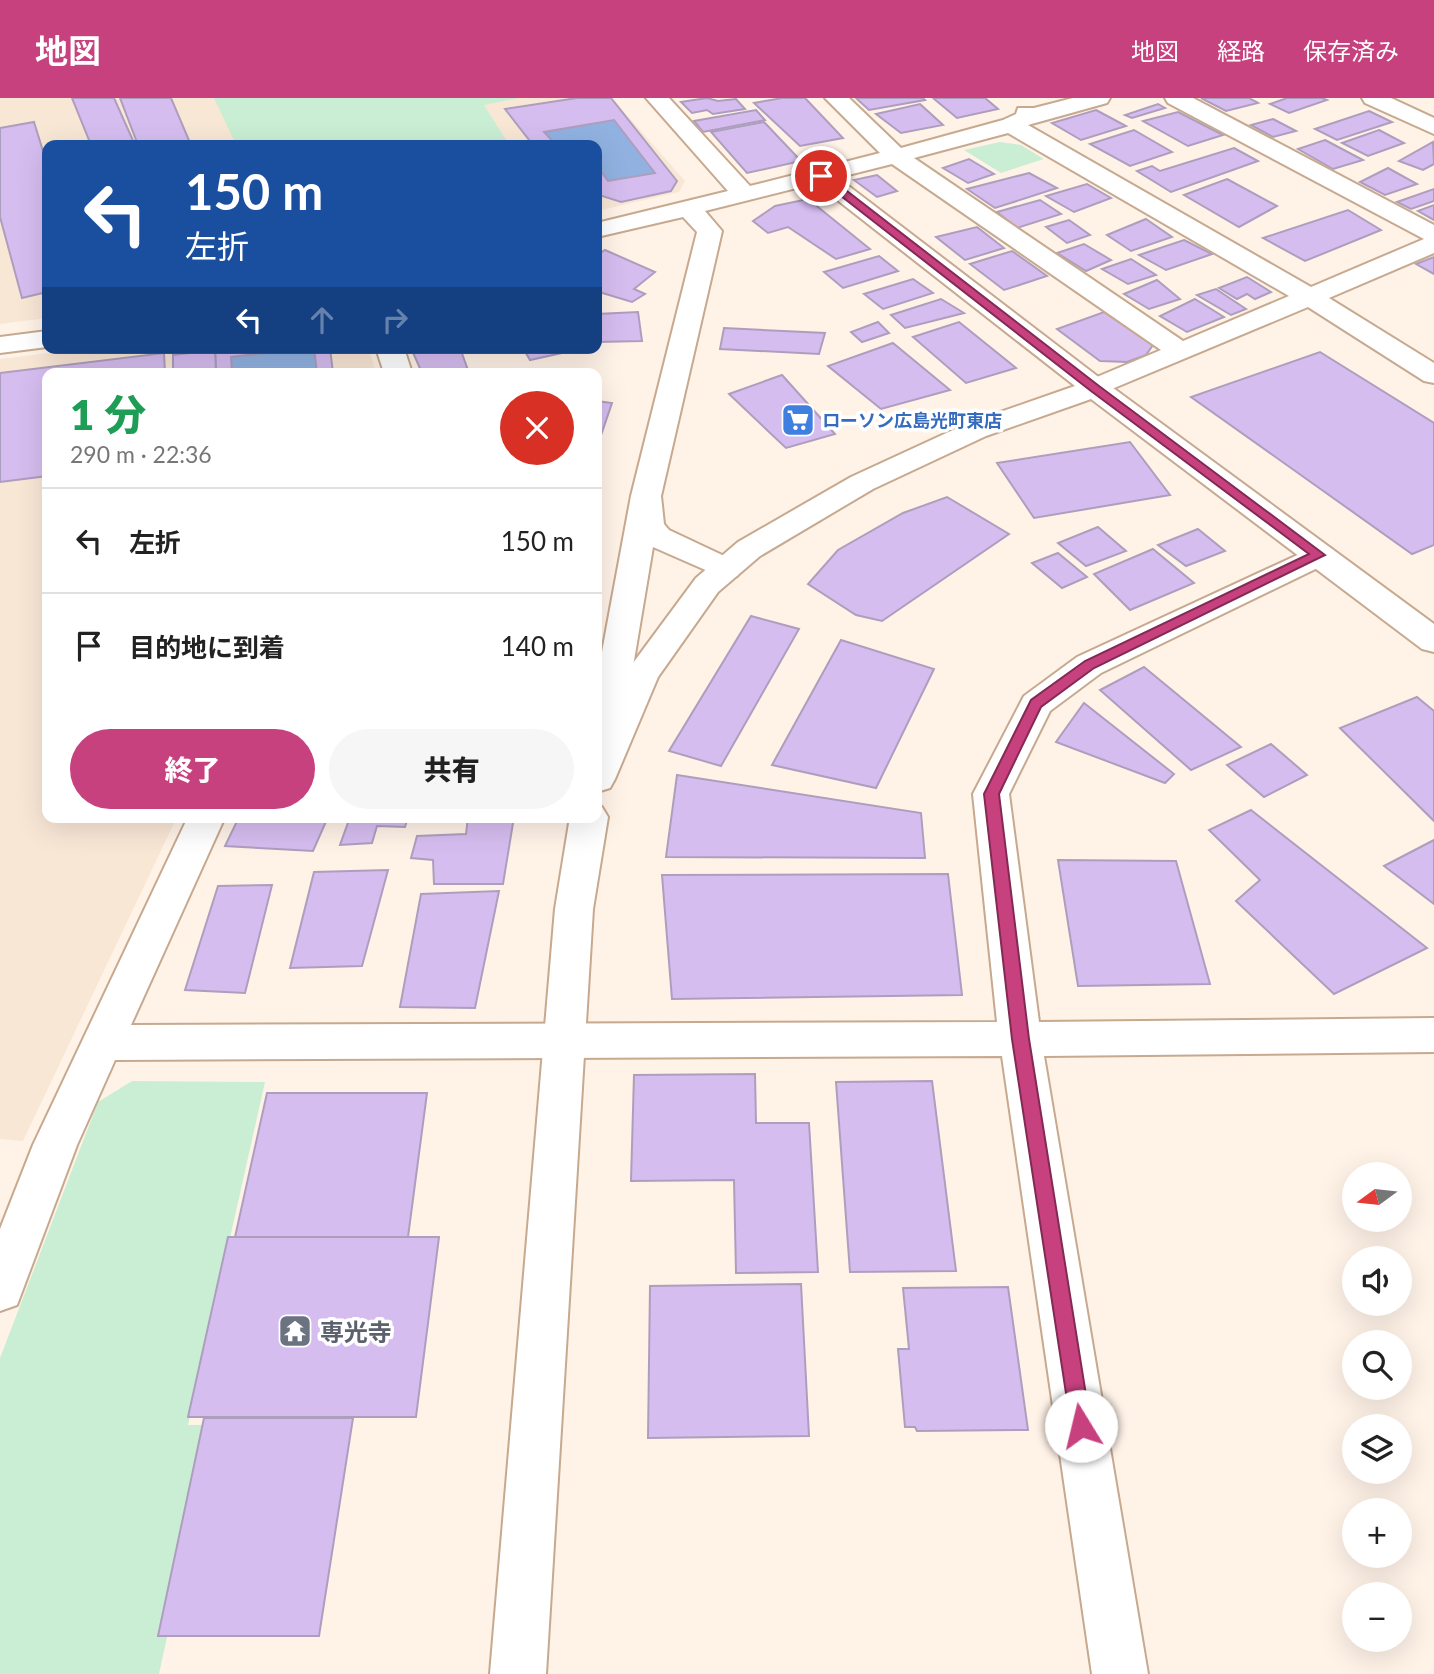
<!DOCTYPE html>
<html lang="ja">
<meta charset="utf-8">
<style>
body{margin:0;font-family:Lato,"Noto Sans JP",sans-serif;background:#f6f6f6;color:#222;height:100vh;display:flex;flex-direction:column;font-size:26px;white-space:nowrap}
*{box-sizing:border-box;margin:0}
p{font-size:23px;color:#767676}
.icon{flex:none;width:38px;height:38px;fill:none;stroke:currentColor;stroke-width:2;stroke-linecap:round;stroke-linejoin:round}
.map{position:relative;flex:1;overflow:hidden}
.panel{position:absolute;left:42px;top:270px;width:560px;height:455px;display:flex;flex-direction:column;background:#fff;border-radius:14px;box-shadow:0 7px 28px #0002}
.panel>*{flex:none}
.guide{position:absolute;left:42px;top:42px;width:560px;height:214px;border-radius:14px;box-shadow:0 7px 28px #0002;background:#1a4fa0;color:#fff;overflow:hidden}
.needle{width:46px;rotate:255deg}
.controls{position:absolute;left:1342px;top:1064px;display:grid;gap:14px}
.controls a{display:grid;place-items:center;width:70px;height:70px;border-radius:50%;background:#fff;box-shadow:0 7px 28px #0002;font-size:35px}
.pin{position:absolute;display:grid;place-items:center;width:60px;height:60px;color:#fff;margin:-30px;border:4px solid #fff;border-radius:50%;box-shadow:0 2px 7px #0007}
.me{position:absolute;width:77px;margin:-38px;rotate:351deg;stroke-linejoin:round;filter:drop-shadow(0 0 5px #0008)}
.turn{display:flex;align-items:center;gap:24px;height:147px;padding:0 28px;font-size:32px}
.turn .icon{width:91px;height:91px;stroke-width:2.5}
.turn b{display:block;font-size:49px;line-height:60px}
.lanes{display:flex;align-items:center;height:66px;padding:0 28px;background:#0003;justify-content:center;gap:35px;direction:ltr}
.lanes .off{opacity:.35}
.round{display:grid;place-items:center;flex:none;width:74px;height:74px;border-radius:37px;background:#f6f6f6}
.headline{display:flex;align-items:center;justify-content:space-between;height:119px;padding:0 28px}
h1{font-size:42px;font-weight:800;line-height:52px;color:#1e9e55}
.cta{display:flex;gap:14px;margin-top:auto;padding:14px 28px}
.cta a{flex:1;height:80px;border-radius:42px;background:#c8417f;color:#fff;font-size:28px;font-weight:800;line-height:80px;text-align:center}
.cta a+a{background:#f6f6f6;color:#222}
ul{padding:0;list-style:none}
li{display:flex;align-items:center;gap:21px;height:105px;padding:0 28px;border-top:2px solid #e0e0e0}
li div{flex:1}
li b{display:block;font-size:26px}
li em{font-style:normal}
header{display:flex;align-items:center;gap:42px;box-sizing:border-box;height:98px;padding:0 35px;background:#c8417f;color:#fff}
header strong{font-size:33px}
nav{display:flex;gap:38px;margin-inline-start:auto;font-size:24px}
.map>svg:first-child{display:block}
.education{fill:#f9e7d6}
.green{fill:#caeed3}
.water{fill:#91b2e1}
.building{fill:#d6bdf0;stroke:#ae9ebe;stroke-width:2}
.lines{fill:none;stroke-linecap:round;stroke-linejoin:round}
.street-casing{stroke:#c6a98f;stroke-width:4}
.secondary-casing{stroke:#c6a98f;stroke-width:4}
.street{fill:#fff;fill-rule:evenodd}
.secondary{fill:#fff;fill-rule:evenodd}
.route{fill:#c8417f;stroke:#822a53;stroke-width:2}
.labels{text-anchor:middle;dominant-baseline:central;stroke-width:7;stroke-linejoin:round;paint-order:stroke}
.far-shop-label{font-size:18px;font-weight:bold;fill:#366cbe;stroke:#fff;text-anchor:start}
.near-worship-label{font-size:24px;font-weight:bold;fill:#5b616d;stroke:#fff;text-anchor:start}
</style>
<header>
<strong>地図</strong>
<nav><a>地図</a><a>経路</a><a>保存済み</a></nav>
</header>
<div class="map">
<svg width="1434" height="1576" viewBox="0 0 1434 1576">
<rect width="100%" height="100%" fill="#fff2e7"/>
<g class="education">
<polygon points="0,0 612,0 685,83 679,94 597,113 597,47 47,47 47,220 0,226"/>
<polygon points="91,250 369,250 376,275 47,275 47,719 177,719 23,1043 0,1041 0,261"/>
</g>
<g class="green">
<polygon points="214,0 519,0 484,7 508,45 495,47 236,47"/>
<polygon points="1000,44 1021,47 1044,61 1001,75 964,52"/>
<polygon points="132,983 265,984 188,1327 213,1327 159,1576 0,1576 0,1260 98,1004"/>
</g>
<g class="water">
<polygon points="614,22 655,75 608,83 597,68 597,47 556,47 544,34"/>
<polygon points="314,250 317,275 232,275 231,259"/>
</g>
<g class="building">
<polygon points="72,0 114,0 135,47 91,47"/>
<polygon points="120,0 171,0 191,47 138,47"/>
<polygon points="577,0 611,0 677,83 671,93 621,104 602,98 597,92 597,68 608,83 655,75 614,22 544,34 556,47 533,47 505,11"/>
<polygon points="707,0 718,3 736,1 745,11 713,16 707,12 692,15 681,4"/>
<polygon points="782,0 805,0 843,40 800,48 754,5"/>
<polygon points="856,0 923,0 925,2 869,12"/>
<polygon points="933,0 985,0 998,11 957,20"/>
<polygon points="1201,0 1249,0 1258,5 1226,13"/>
<polygon points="1287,0 1322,0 1327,2 1289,15 1270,6"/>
<polygon points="920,6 943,27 901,35 876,16"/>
<polygon points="1158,6 1165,10 1132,20 1125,17"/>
<polygon points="756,12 765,22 703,34 694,23"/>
<polygon points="1096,12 1126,28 1081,42 1052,25"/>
<polygon points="1369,13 1392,24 1337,42 1315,31"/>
<polygon points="1178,14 1223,37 1188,48 1143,23"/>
<polygon points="1273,21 1296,33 1273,39 1251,27"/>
<polygon points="34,24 47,66 47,194 22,200 0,119 0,30"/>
<polygon points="764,24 801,63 747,75 711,34"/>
<polygon points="1134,32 1172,54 1130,68 1090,46"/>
<polygon points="1379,32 1404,45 1368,58 1342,45"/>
<polygon points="1325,42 1363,62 1333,71 1298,51"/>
<polygon points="1433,44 1434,66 1423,72 1399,63"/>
<polygon points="1234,50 1258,63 1171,94 1137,73 1152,68 1160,73"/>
<polygon points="969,61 994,76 968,85 943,70"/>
<polygon points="1388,70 1417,86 1385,97 1360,84"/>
<polygon points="1029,75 1057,90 995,110 967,91"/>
<polygon points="877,77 897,93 877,99 854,82"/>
<polygon points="1227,81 1277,108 1239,129 1184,97"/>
<polygon points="1087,86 1111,100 1074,114 1046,98"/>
<polygon points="1434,91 1434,103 1411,111 1397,104"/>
<polygon points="808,101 870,151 836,161 788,129 768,135 753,123 775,108"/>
<polygon points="1040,102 1061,116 1017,130 997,114"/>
<polygon points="1434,107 1434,122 1418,113"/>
<polygon points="1348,112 1381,132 1305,163 1263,140"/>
<polygon points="1146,121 1172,139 1131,153 1107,137"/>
<polygon points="1069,122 1090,137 1067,145 1046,129"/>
<polygon points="977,129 1004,150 965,162 936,139"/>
<polygon points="1184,142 1212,156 1166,172 1139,157"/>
<polygon points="1084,146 1111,162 1086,173 1057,155"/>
<polygon points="605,152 655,174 634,191 645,196 632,204 599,194 597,196 597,157"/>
<polygon points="1012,153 1047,178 1004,192 970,166"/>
<polygon points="879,158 898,173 843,190 824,174"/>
<polygon points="1434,159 1434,176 1416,166"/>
<polygon points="1131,161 1156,177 1128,186 1102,171"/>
<polygon points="1247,179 1271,194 1255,201 1247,196 1237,201 1219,190"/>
<polygon points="913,181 933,195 883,211 864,196"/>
<polygon points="1157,182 1180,201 1149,211 1124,196"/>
<polygon points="1216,191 1246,211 1231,217 1197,197"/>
<polygon points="941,201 964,215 905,230 891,217"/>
<polygon points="1195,201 1224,219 1187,234 1160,218"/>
<polygon points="638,214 642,243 597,244 597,216"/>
<polygon points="1104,214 1153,247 1146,257 1127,264 1100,263 1057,231"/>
<polygon points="878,224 889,235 862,244 851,234"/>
<polygon points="959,224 1016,270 966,285 913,239"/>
<polygon points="724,230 825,235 819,256 720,251"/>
<polygon points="893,245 950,292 881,311 828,268"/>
<polygon points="215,250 307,250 231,259 232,275 216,275"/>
<polygon points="314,250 330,250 333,275 317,275"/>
<polygon points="411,250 460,250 469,275 422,275"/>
<polygon points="523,250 574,250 576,252 530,262"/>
<polygon points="215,252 216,275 173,275 173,257"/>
<polygon points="1320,254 1434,325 1434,447 1412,456 1191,299"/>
<polygon points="164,255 165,275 47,275 47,378 0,384 0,275"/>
<polygon points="782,277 835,336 786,350 729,296"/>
<polygon points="597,303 612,305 599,343 597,343"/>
<polygon points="1130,344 1170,397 1034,420 997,365"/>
<polygon points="947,399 1009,436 882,523 856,517 808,486 838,452 903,415"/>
<polygon points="1098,429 1126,453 1086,468 1058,445"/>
<polygon points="1198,431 1225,453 1186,468 1158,447"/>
<polygon points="1153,451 1194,485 1130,512 1094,476"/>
<polygon points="1058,455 1087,479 1062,490 1032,465"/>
<polygon points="751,518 799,531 721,668 669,653"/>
<polygon points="841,542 934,571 876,690 772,667"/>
<polygon points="1144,569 1241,649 1191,672 1100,592"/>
<polygon points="1417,599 1434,613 1434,723 1340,630"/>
<polygon points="1084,605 1174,676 1165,685 1056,644"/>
<polygon points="1271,646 1307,677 1264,699 1227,667"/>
<polygon points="677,677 921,715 925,760 666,759"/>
<polygon points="1251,712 1427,850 1334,896 1236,803 1260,782 1209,732"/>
<polygon points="239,719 328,719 313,753 225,748"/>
<polygon points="350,719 408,719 405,729 377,728 372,745 340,747"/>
<polygon points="468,719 514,719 503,786 434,786 433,762 411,760 417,738 466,736"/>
<polygon points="1434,742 1434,806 1384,768"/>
<polygon points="1058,762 1176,763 1210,886 1078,888"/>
<polygon points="388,772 362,868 290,870 314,774"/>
<polygon points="948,776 962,897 672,901 662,777"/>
<polygon points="272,787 245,895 185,892 218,788"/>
<polygon points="499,793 475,910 400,909 421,796"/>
<polygon points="755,976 756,1025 809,1025 818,1174 736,1175 734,1082 631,1083 634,977"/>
<polygon points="932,983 956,1173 850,1174 836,984"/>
<polygon points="267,995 427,995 408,1139 235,1139"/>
<polygon points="228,1139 439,1139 416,1319 188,1319"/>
<polygon points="801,1186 809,1338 648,1340 650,1188"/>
<polygon points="1008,1189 1028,1332 917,1333 915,1329 905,1329 898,1251 909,1251 903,1190"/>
<polygon points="204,1320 353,1320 319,1538 158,1538"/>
</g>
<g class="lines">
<defs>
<g id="street">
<path d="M646 0H669L750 88 880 55 825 0H849L901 50 1003 22 1016 16 1018 10H1034L1073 0H1110L1107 5 1028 27 1311 189 1424 141 1168 5 1165 0H1193L1434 127V155L1329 200 1434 265V285L1424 283 1308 209 1095 298 1085 296 1081 290 1085 284 1161 252 892 66 705 113 722 133 661 398 664 426 669 432 737 464 742 471 737 478 726 481 653 449 615 676 610 685 597 689V581L631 398 697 134 683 119 597 139V125L728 93ZM1008 35 1289 198 1183 243 914 60Z"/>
<polygon points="47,233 47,249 0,255 0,239"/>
<polygon points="376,250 404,250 412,275 384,275"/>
<polygon points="1319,447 1330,450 1335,457 1330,464 1101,575 1050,613 1009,696 1039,924 1434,920 1434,954 1044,958 1148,1576 1092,1576 1002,958 115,962 77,1047 17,1207 0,1213 0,1131 33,1047 188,719 225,719 131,927 997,924 973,696 1024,598 1077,559"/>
</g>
<g id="secondary">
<polygon points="1362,0 1391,0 1434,20 1434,36 1365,5"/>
<polygon points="821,71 829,73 1105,284 1434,526 1434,554 1422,551 1091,301 986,338 873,391 760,458 718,494 658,579 615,681 610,690 597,694 597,640 625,576 696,480 738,444 851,379 966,326 1075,288 813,83 809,78 813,73"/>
<polygon points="597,708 602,709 608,719 593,811 546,1576 490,1576 555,811 570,719 597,719"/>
</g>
</defs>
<use href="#street" class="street-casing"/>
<use href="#secondary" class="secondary-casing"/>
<use href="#street" class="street"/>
<use href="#secondary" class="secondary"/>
</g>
<polygon class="route" points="818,76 825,76 1099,288 1325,457 1094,570 1041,609 999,696 1029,941 1091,1328 1088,1335 1081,1338 1074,1335 1071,1328 1012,941 984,696 1031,602 1085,563 1309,456 1091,293 818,80"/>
<defs>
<symbol id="supermarket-square" viewBox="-11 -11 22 22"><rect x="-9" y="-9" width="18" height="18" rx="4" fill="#3f7fe0" stroke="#fff"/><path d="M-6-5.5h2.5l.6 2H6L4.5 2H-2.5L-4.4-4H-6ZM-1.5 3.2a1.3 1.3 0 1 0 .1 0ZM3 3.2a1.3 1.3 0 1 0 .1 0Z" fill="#fff"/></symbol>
<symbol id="temple-square" viewBox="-11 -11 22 22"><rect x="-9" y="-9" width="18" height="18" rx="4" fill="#6b7280" stroke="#fff"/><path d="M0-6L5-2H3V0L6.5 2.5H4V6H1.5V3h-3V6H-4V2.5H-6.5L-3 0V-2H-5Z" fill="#fff"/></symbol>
</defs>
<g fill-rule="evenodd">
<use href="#supermarket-square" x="779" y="303" width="38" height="38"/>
<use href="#temple-square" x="276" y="1214" width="38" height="38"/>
</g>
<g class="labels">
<g class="far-shop-label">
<text x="822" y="322">ローソン広島光町東店</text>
</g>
<g class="near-worship-label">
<text x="320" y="1233">専光寺</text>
</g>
</g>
</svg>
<div class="controls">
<a><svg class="needle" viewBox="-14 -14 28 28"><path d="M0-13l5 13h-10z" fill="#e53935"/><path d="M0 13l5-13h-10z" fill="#767676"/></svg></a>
<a><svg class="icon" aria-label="sound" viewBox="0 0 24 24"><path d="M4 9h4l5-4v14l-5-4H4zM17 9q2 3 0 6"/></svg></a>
<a><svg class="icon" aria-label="search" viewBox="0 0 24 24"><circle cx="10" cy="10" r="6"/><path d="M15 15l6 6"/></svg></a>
<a><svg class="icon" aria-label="layers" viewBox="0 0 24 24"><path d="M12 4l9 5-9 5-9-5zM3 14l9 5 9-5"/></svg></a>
<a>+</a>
<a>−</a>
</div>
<div class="pin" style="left:821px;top:78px;background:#d93025"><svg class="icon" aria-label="arrive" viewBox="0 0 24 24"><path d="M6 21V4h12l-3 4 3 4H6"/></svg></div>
<svg class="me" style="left:1081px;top:1328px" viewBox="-20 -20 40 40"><circle r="19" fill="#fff"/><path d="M0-13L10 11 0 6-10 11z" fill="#c8417f"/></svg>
<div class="guide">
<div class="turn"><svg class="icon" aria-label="left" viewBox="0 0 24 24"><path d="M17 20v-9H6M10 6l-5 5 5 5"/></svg><div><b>150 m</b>左折</div></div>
<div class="lanes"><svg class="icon" aria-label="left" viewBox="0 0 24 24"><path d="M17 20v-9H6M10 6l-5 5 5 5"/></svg><svg class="icon off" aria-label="ahead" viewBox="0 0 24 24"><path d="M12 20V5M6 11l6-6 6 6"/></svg><svg class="icon off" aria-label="right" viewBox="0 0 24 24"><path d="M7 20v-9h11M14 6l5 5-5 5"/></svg></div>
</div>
<section class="panel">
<div class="headline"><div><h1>1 分</h1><p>290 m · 22:36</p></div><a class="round" style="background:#d93025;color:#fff"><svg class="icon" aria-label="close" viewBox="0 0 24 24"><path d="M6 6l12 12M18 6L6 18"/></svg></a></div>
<ul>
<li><svg class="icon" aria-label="left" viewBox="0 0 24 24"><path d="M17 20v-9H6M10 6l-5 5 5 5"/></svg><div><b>左折</b></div><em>150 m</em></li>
<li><svg class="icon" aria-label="arrive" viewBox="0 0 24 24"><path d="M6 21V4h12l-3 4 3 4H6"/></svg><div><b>目的地に到着</b></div><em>140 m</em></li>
</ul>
<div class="cta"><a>終了</a><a>共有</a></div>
</section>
</div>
